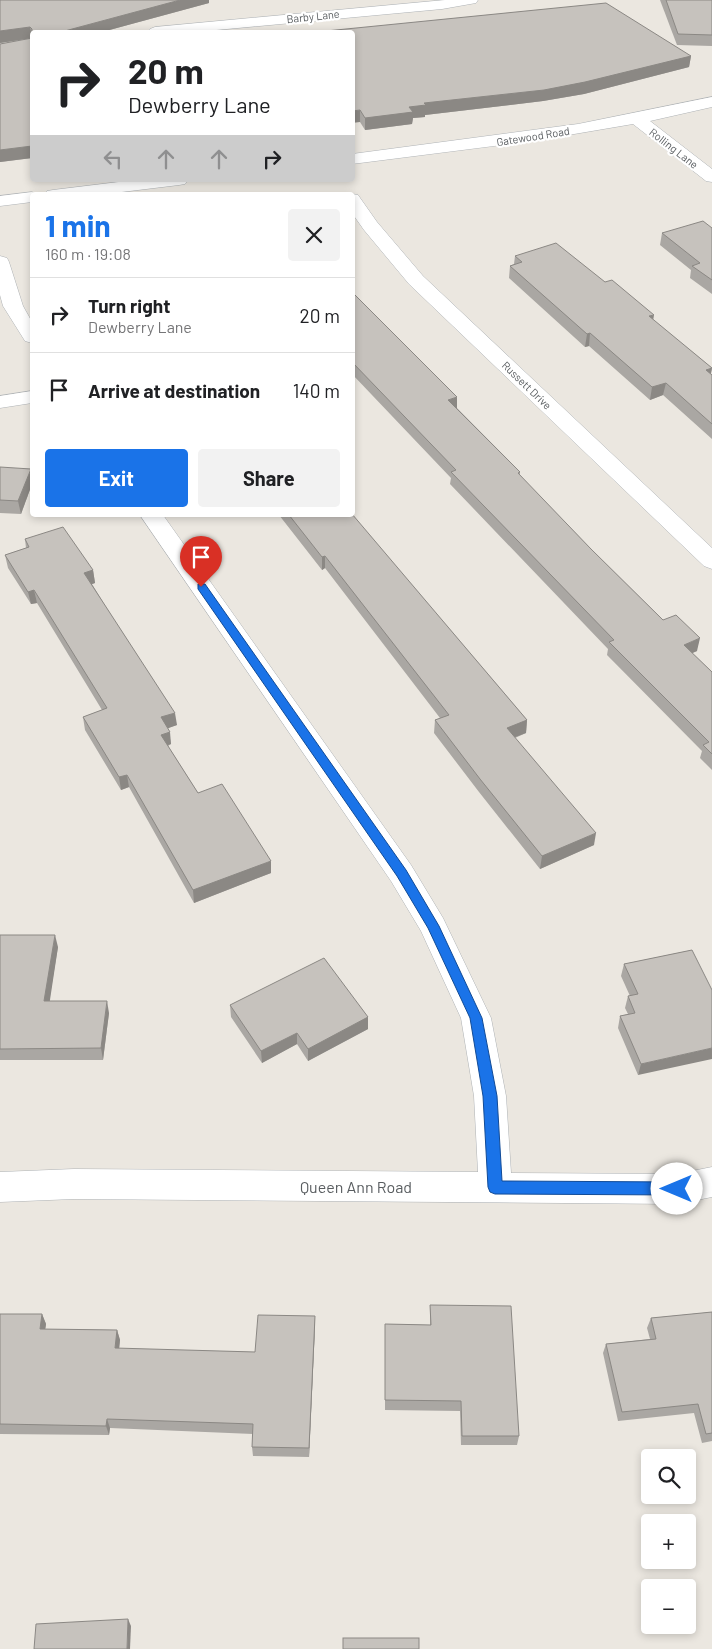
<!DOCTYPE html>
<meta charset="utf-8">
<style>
body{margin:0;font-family:Barlow,sans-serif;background:#f2f2f2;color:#202124;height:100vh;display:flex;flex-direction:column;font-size:19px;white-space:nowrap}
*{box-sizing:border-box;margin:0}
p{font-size:16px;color:#757577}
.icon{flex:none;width:28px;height:28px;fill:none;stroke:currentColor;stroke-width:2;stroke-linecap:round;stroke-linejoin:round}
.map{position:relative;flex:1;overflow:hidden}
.details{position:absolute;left:30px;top:192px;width:325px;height:325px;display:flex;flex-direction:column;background:#fff;border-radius:5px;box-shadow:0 2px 8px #0003}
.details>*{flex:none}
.hud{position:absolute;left:30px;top:30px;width:325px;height:152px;border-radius:5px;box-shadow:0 2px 8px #0003;background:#fff;color:#202124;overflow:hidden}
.tools{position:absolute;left:641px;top:1449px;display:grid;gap:10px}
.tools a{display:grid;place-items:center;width:55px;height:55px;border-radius:5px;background:#fff;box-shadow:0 2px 8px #0003;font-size:25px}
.pin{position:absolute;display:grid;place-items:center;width:42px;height:42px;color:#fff;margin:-51px -21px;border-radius:50% 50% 50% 0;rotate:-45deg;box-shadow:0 0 5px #0007}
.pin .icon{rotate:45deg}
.me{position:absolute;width:55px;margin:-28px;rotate:270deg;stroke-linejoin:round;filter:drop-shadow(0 0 4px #0008)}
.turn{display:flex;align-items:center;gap:18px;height:105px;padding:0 15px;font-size:22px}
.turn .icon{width:65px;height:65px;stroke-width:2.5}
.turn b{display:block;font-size:35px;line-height:42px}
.lanes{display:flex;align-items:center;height:48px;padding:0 15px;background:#0003;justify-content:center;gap:25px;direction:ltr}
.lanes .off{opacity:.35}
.round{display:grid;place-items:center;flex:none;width:52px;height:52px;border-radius:5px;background:#f2f2f2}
.summary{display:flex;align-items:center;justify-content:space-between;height:85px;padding:0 15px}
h1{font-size:30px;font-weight:700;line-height:38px;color:#1a73e8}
.primary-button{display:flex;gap:10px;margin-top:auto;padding:10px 15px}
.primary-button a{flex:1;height:58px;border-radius:5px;background:#1a73e8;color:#fff;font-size:20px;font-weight:700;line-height:58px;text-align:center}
.primary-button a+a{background:#f2f2f2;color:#202124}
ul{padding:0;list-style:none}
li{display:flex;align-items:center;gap:15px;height:75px;padding:0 15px;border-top:1px solid #e0e0e0}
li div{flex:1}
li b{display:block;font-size:19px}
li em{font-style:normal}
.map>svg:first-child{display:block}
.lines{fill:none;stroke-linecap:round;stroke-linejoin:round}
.street-casing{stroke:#aeb2b5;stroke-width:1}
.street{fill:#fff;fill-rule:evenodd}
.wall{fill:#aaa7a3}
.shaded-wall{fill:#8b8884}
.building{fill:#c6c2bd;stroke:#8b8884}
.route{fill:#1a73e8;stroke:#114b97}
.labels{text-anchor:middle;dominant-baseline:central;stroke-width:4.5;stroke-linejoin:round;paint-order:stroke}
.far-street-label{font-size:11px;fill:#595d60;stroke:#fff}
.near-street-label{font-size:16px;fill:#595d60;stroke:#fff}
</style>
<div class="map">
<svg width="712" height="1649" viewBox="0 0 712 1649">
<rect width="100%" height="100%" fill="#ebe7e0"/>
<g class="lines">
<defs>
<g id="street">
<polygon points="445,0 478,0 476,3 442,9 195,32 147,32 150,29 155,27"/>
<polygon points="712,97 712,107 650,121 712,169 712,182 706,181 633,124 533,141 352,164 352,154 578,124"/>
<polygon points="135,180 188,180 185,184 179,185 97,195 44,195 47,191 53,190"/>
<polygon points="32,192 39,195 32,195 32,202 0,206 0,196"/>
<polygon points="352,194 358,195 377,222 423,276 712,548 712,569 704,566 409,284 364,230 352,213 352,195 347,195"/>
<polygon points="0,256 7,258 9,262 23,306 32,322 32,343 25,341 3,306 0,295"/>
<polygon points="32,391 32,403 0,408 0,396"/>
<polygon points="140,515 163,515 411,865 443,918 491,1018 506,1096 511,1173 677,1174 712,1167 712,1197 677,1204 74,1199 0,1202 0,1172 74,1169 478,1172 474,1096 461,1018 421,931 391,881"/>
</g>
</defs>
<use href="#street" class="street-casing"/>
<use href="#street" class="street"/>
</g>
<g class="wall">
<polygon points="0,0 209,3 102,32 32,32 32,158 0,162 0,44 29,39 0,43"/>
<polygon points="660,0 712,0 712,46 677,45"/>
<polygon points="352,32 691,56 689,67 584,94 543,101 425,115 425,117 413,118 412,124 365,130 360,122"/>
<polygon points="712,228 712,294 690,278 691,270 660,245 662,233"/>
<polygon points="515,256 653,320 712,368 711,374 712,375 712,439 663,395 650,400 589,346 585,347 509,278 510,266 514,264"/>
<polygon points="352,292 457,408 520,472 520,476 591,549 663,620 697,651 692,653 712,672 712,770 700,758 702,751 607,655 608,649 450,484 451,478 352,374"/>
<polygon points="0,467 32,478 32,484 21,514 0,513"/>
<polygon points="279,515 352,515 527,720 526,733 515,738 594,845 540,869 479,792 434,733 435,720 440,718 325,568 322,570"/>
<polygon points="25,539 93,570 95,583 92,584 177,725 168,728 171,744 168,746 198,793 271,873 194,903 129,787 121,790 85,730 83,717 102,710 37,603 31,604 8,568 5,555 26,548"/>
<polygon points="0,935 58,947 49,1001 109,1013 103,1060 0,1060"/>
<polygon points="692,950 638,1075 618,1028 620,1016 628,1014 625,1008 628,996 630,996 621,976 624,964"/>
<polygon points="230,1005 368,1017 368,1029 308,1061 297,1044 262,1063 231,1017"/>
<polygon points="430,1305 519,1436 517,1445 461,1445 460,1411 385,1410 385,1324 430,1325"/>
<polygon points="712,1312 712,1441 702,1443 694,1413 618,1421 603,1353 606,1344 650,1339 647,1328 651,1318"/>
<polygon points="0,1314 42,1314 46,1324 45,1329 117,1330 120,1340 119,1349 255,1352 315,1316 315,1326 309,1457 253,1456 252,1447 253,1434 110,1428 109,1435 0,1434"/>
</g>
<g class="shaded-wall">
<polygon points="180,0 209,0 209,3 102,32 61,32"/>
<polygon points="30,27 32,38 0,43 0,31"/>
<polygon points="691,56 689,67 584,94 543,101 425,115 425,117 413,118 412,124 365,130 365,118 424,103"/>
<polygon points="360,110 360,122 352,123 352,111"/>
<polygon points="32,146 32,158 0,162 0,150"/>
<polygon points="654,315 652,327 649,316"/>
<polygon points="590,333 589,346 585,347 587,334"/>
<polygon points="712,368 709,381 706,370"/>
<polygon points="666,383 663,395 650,400 652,387"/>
<polygon points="457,397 457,410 448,400"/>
<polygon points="31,469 32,478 32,484 21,514 18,501"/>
<polygon points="325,556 325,568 322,570 322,557"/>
<polygon points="93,570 95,583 86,586 84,573"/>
<polygon points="34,590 37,603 31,604 28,592"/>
<polygon points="700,638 697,651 681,658 684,645"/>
<polygon points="175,713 177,725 163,730 161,717"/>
<polygon points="527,720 526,733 505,741 507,728"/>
<polygon points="170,732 171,744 162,747 161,735"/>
<polygon points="127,775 129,787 121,790 119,777"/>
<polygon points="596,833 594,845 540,869 542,856"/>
<polygon points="271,861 271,873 194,903 193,890"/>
<polygon points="55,935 58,947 48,1013 44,1001"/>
<polygon points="107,1001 109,1013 103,1060 101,1048"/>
<polygon points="368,1017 368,1029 308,1061 308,1049"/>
<polygon points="297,1033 297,1044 262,1063 261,1051"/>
<polygon points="712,1048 712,1059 638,1075 641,1064"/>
<polygon points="42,1314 46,1324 44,1339 40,1329"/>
<polygon points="315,1316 315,1326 309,1457 309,1448"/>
<polygon points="117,1330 120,1340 118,1358 115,1348"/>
<polygon points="107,1419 110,1428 109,1435 106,1426"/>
<polygon points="128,1619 131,1626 130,1649 127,1649"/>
</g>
<g class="building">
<polygon points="0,0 180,0 61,32 32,32 32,146 0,150 0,44 32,38 32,29 30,27 0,31"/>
<polygon points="666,0 712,0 712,35 678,34"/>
<polygon points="606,3 691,56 585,82 544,90 424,103 426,105 409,107 413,112 365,118 360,110 352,111 352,32 316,32"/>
<polygon points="703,221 712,228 712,280 692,266 700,263 662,233"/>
<polygon points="556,243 605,282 612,280 654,315 649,316 712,368 706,370 712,375 712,424 666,383 652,387 590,333 587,334 510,266 522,262 515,256"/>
<polygon points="352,292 457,397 448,400 520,472 518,473 591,549 663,620 676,615 700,638 684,645 712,672 712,754 703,745 709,742 609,642 614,640 451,472 456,470 352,362"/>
<polygon points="0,467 31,469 18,501 0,500"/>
<polygon points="352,514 527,720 507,728 596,833 542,856 480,779 435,720 449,715 325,556 322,557 289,515 352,515"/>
<polygon points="63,527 93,570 84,573 175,713 161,717 170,732 161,735 198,793 222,784 271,861 193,890 127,775 119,777 83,717 107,708 34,590 28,592 5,555 29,547 25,539"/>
<polygon points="0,935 55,935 44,1001 107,1001 101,1048 0,1049"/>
<polygon points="692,950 712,990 712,1048 641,1064 620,1016 635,1013 628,996 638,994 624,964"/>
<polygon points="324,958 368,1017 308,1049 297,1033 261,1051 230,1005"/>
<polygon points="430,1305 511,1306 519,1436 462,1436 461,1401 385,1400 385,1324 431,1325"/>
<polygon points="712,1312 712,1433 706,1434 698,1404 622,1412 606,1344 656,1339 651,1318"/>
<polygon points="0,1314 42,1314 40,1329 117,1330 115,1348 255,1352 258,1315 315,1316 309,1448 252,1447 253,1424 107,1419 106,1426 0,1424"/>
<polygon points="128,1619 127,1649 34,1649 36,1624"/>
<rect x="343" y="1638" width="76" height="11"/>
</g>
<polygon class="route" points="198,584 205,584 406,870 439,926 482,1018 497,1096 502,1181 677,1182 682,1184 684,1189 682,1193 677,1195 495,1194 490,1192 488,1187 483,1096 470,1018 428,928 397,876 198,589"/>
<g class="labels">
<g class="far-street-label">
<text transform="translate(313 16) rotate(-6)">Barby Lane</text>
<text transform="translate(533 136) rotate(-9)">Gatewood Road</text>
<text transform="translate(674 148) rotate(38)">Rolling Lane</text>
<text transform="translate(527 385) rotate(44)">Russett Drive</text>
</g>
<g class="near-street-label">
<text x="356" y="1186">Queen Ann Road</text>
</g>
</g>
</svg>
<div class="tools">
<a><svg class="icon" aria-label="search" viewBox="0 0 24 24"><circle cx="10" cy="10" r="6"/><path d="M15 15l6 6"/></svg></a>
<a>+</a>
<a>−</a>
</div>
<div class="pin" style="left:201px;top:587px;background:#d93025"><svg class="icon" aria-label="arrive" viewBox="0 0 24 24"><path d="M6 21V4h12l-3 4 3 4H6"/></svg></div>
<svg class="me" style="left:677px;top:1189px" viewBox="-20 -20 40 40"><circle r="19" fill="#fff"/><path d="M0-13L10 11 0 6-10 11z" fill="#1a73e8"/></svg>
<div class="hud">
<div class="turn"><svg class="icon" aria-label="right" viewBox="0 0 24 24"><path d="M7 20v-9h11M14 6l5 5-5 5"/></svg><div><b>20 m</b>Dewberry Lane</div></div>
<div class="lanes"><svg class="icon off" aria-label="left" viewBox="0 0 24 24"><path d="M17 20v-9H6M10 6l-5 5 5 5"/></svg><svg class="icon off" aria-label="ahead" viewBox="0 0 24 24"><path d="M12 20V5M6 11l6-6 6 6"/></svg><svg class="icon off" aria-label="ahead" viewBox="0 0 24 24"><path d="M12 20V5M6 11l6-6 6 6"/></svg><svg class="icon" aria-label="right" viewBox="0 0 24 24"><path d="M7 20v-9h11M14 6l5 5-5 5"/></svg></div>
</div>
<section class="details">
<div class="summary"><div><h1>1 min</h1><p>160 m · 19:08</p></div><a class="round"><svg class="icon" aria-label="close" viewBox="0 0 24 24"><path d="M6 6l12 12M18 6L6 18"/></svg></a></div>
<ul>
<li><svg class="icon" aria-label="right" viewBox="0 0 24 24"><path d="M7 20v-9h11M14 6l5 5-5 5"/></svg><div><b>Turn right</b><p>Dewberry Lane</p></div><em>20 m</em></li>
<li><svg class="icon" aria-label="arrive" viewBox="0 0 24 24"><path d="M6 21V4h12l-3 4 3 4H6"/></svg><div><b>Arrive at destination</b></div><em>140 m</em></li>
</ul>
<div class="primary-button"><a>Exit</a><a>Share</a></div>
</section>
</div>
